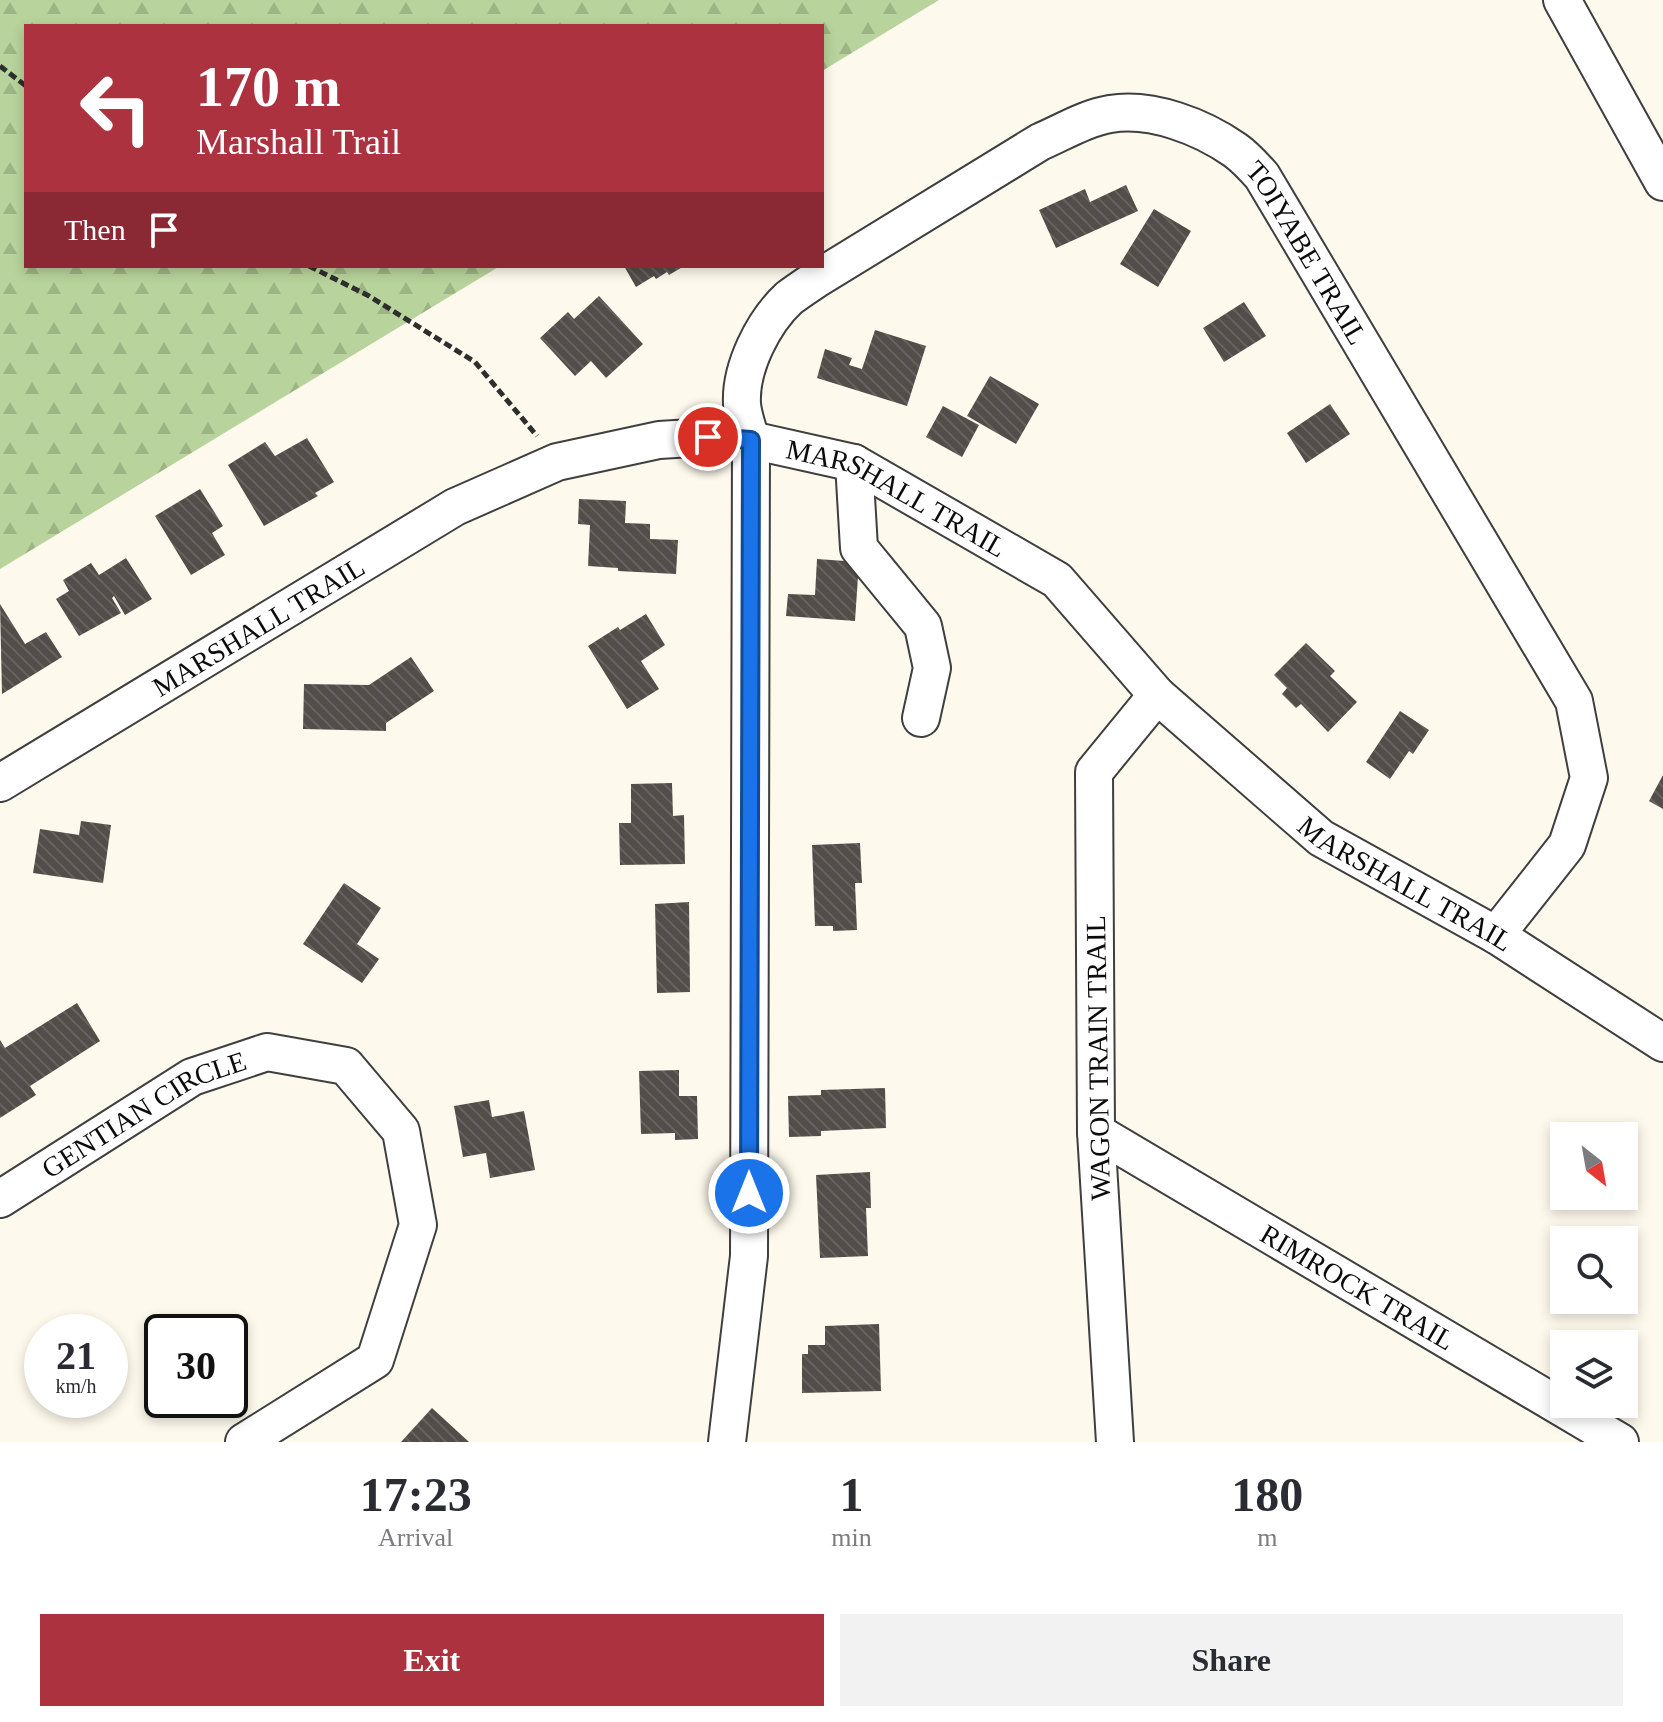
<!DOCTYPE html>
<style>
body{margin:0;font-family:Georgia,serif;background:#f2f2f3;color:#2b2b33;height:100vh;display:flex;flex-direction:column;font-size:30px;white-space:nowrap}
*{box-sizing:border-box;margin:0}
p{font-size:26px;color:#7c7c81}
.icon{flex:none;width:44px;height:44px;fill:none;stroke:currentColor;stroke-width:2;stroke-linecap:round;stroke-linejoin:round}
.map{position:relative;height:1442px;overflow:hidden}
.sheet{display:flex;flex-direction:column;background:#fff;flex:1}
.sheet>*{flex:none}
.banner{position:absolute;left:24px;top:24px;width:800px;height:244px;border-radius:0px;box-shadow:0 4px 12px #0003;background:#ad3240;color:#fff;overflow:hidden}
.needle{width:52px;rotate:149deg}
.fabs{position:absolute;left:1550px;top:1122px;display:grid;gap:16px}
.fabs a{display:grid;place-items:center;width:88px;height:88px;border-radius:0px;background:#fff;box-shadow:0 4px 12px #0003;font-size:40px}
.speed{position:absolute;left:24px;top:1314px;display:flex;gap:16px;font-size:40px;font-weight:700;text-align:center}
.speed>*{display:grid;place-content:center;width:104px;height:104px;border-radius:50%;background:#fff;box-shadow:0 4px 12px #0003;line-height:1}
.speed small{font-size:20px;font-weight:400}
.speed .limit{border:4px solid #111;border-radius:12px;background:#fff;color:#111}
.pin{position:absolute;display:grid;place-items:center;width:68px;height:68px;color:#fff;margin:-34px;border:4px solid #fff;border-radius:50%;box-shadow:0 2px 8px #0007}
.me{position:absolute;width:88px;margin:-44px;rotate:0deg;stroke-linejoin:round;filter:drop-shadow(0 0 6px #0008)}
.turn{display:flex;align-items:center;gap:28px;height:168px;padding:0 40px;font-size:36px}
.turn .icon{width:104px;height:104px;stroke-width:2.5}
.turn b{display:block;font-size:56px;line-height:68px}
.then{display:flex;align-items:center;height:76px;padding:0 40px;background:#0003;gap:16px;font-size:30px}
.eta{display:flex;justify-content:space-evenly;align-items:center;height:136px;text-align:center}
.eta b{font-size:48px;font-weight:800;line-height:56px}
.primary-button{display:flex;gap:16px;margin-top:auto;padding:16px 40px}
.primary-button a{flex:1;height:92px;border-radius:0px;background:#ad3240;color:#fff;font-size:32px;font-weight:800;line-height:92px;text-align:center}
.primary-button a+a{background:#f2f2f3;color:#2b2b33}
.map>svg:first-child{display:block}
.forest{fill:url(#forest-firs)}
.building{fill:url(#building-back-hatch)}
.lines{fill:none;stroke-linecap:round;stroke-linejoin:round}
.street-casing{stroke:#3f3f3f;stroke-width:40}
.path{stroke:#2e2e2e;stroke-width:5;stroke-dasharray:8 4;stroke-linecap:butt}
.street{stroke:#fff;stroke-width:36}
.route-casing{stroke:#114b97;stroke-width:20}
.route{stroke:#1a73e8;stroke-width:14}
.labels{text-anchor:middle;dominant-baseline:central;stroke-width:8;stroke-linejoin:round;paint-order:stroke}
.street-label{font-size:28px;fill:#0c0c0c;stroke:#fff}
</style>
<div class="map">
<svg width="1663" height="1442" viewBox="0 0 1663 1442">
<defs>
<pattern id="forest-firs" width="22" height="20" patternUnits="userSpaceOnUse" patternTransform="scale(2)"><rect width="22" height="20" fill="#b8d39b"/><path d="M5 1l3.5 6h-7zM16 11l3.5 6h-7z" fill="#9db484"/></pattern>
<pattern id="building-back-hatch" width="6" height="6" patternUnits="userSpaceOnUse" patternTransform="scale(2)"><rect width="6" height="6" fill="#534d49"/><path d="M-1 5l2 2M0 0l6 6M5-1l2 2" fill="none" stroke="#67625f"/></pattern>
</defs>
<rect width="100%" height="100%" fill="#fdf9ec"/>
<polygon class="forest" points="0,0 939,0 822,71 822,26 26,26 26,266 500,266 0,569"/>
<g class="building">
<polygon points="1126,185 1138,211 1056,248 1039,210 1085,189 1090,202"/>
<polygon points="1154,209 1191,231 1158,287 1120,264"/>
<polygon points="624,266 684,266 669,275 667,272 656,279 654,276 636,287"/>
<polygon points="599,296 643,344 606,378 591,361 575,376 540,338 568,312 574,319"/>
<polygon points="1244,302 1266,336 1224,362 1203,328"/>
<polygon points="875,330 926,346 907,406 817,378 825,349 852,358 849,365 862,369"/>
<polygon points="990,376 1039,404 1016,444 967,416"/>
<polygon points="1330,404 1350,434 1306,463 1287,433"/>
<polygon points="943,406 979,425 962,457 926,437"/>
<polygon points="307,438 334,482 315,493 318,496 264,526 228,465 265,442 275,456"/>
<polygon points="200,489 223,526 212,533 225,555 191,575 155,516"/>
<polygon points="579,499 626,501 625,523 650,524 650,539 678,540 676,574 618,571 618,568 588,566 590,525 578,524"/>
<polygon points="126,558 152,599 125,615 114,596 112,598 121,613 79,636 56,599 69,591 63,580 91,563 99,575"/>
<polygon points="817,559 859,562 855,621 786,616 788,594 815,595"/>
<polygon points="0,604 25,644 46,632 62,657 2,694"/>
<polygon points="646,614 665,645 641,661 659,689 627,709 588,646 618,627 620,630"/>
<polygon points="1306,643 1335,671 1330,676 1357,702 1328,732 1301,704 1296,708 1282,694 1287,688 1274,675"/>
<polygon points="411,657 434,691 386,723 386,731 303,729 304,684 369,685"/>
<polygon points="1400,711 1429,730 1413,754 1409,751 1390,779 1366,762"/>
<polygon points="1663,775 1663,809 1649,801"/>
<polygon points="672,783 673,816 684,815 685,864 620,865 619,823 631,823 631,784"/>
<polygon points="81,821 111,825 103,883 33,873 40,829 79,835"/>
<polygon points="860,843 862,883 855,883 857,930 833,931 833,926 815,926 812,845"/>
<polygon points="344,883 381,908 357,944 379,959 362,983 303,944"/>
<polygon points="689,902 690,992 657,993 655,904"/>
<polygon points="77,1003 100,1041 30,1086 36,1095 0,1118 0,1040 5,1048"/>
<polygon points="679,1070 679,1096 697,1096 698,1139 675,1140 675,1133 641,1134 639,1071"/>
<polygon points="885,1088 886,1128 821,1131 821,1136 789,1137 788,1096 821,1095 821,1090"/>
<polygon points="489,1100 492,1117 524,1111 535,1170 490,1178 486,1153 463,1157 454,1106"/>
<polygon points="870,1172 871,1208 866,1208 868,1256 820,1258 816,1175"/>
<polygon points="879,1324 881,1391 802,1393 802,1354 808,1354 808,1345 825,1345 825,1326"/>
<polygon points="432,1408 469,1442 401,1442"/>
</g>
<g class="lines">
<defs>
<g id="street">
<polyline points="1562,0 1663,182"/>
<polyline points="854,463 859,548 923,626 932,668 921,718"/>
<path id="s1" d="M0 783 455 507 557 462 659 440 708 437 751 440 854 463 1057 580 1157 695 1321 838 1496 935 1663 1043"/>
<path id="s2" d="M1096 1132 1620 1442"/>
<path id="s3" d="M0 1199 192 1077 267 1052 346 1066 401 1131 418 1225 375 1360 244 1442"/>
<path id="s4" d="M727 1442 749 1256 751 440C748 429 743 416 742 404 740 368 763 322 789 298 797 292 806 286 815 280L1040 142C1063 132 1086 118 1110 114 1152 107 1202 127 1235 150 1245 157 1254 167 1262 176L1574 701 1589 778 1567 845 1496 935"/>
<polyline points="1115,1442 1096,1132 1094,772 1157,695"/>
</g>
</defs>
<use href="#street" class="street-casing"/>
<g class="path">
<polyline points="0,66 26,86"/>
<polyline points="309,266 369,296 475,362 537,436"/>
</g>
<use href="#street" class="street"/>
</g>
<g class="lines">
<defs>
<polyline id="route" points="708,437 751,440 749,1193"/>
</defs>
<use href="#route" class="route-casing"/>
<use href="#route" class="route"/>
</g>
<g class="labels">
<g class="street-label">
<text stroke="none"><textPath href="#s4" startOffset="1790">TOIYABE TRAIL</textPath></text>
<text stroke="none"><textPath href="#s1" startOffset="998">MARSHALL TRAIL</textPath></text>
<text stroke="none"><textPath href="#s1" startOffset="302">MARSHALL TRAIL</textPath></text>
<text stroke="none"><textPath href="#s1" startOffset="1646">MARSHALL TRAIL</textPath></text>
<text transform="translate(1098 1058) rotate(-91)">WAGON TRAIN TRAIL</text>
<text stroke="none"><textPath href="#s3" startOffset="168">GENTIAN CIRCLE</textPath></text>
<text stroke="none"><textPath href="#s2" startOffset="304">RIMROCK TRAIL</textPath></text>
</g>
</g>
</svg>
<div class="fabs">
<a><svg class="needle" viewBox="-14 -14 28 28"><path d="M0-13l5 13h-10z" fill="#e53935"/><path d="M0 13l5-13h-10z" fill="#7c7c81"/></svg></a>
<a><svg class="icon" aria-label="search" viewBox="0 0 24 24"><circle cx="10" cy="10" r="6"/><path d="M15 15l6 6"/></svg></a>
<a><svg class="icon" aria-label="layers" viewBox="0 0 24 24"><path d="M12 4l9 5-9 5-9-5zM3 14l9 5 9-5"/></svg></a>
</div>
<div class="speed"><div>21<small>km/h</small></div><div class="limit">30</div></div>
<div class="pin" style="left:708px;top:437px;background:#d93025"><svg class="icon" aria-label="arrive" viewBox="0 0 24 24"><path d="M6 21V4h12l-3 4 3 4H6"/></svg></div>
<svg class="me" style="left:749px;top:1193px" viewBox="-20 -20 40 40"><circle r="17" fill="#1a73e8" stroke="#fff" stroke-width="3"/><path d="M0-11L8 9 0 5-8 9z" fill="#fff"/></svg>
<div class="banner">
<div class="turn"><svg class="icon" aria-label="left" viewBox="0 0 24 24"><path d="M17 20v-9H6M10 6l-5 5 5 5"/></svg><div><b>170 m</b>Marshall Trail</div></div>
<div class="then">Then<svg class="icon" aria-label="arrive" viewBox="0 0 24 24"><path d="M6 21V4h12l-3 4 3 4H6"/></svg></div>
</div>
</div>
<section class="sheet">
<div class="eta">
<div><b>17:23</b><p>Arrival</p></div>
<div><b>1</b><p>min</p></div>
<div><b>180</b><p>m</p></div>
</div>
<div class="primary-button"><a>Exit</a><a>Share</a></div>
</section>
